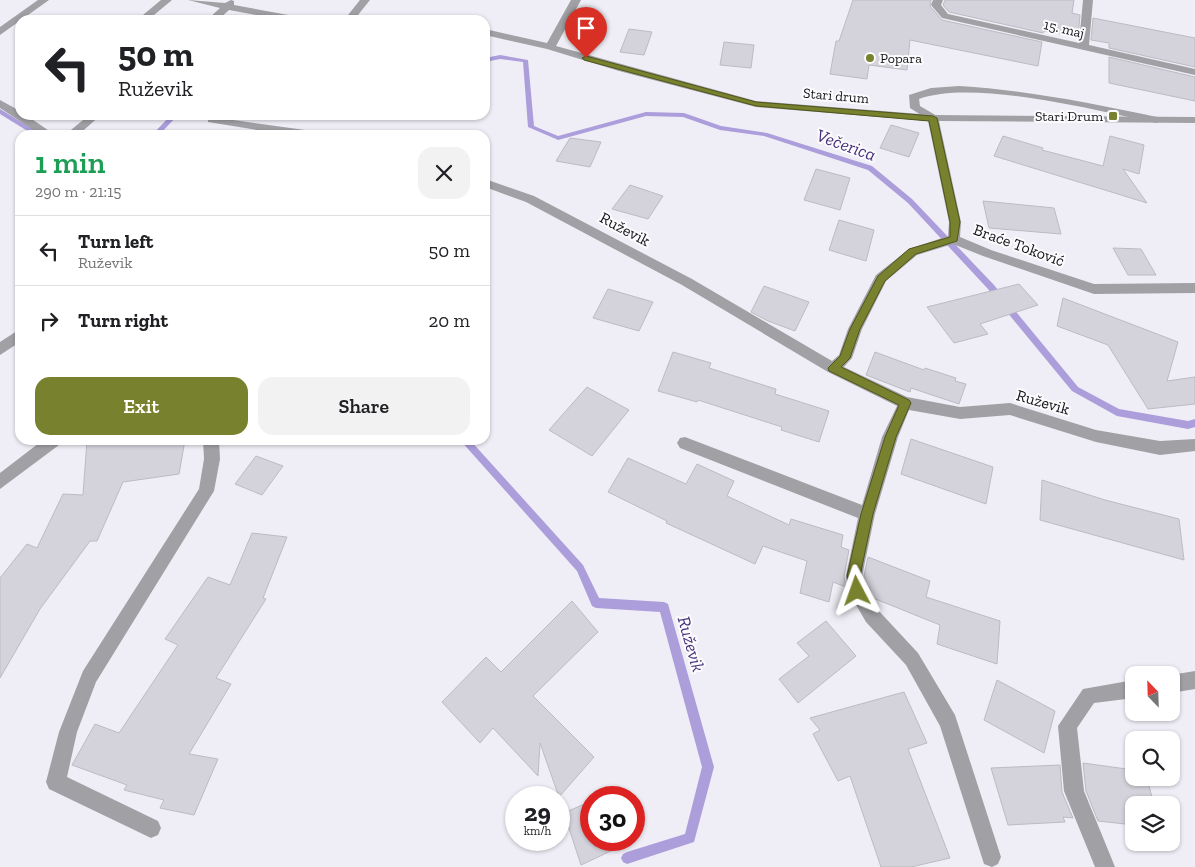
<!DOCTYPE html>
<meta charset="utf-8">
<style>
body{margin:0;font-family:"Zilla Slab",serif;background:#f2f2f2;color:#202124;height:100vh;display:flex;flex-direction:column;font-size:19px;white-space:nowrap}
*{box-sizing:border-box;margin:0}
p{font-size:16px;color:#757577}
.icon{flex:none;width:28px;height:28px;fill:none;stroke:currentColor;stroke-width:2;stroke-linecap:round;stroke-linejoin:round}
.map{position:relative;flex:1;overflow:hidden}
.drawer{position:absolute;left:15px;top:130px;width:475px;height:315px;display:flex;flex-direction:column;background:#fff;border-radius:15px;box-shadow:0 1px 4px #0004}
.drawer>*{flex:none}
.guide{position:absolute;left:15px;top:15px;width:475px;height:105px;border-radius:15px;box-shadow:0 1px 4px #0004;background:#fff;color:#202124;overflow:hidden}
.needle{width:32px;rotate:337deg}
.controls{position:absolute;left:1125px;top:666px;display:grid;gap:10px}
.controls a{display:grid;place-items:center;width:55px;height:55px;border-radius:10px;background:#fff;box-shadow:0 1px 4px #0004;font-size:25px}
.speed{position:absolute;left:505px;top:786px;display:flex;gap:10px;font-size:25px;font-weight:700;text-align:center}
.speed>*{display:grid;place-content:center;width:65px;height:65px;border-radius:50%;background:#fff;box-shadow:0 1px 4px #0004;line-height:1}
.speed small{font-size:12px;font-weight:400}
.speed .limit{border:8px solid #d22;background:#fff;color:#111}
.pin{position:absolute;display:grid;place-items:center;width:42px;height:42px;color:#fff;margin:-51px -21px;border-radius:50% 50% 50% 0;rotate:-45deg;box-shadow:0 0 5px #0007}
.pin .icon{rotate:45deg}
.me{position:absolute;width:55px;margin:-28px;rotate:356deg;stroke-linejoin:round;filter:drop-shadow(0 0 4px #0008)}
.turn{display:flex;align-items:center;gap:18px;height:105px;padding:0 20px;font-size:22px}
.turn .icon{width:65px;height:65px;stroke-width:2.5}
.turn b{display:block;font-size:35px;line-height:42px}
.round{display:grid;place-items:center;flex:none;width:52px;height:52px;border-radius:15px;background:#f2f2f2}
.overview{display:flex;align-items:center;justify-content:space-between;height:85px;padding:0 20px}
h1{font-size:30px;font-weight:600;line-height:38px;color:#1e9e55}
.action{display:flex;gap:10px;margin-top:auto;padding:10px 20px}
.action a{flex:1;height:58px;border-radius:15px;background:#78812d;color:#fff;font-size:20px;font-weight:600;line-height:58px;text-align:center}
.action a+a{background:#f2f2f2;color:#202124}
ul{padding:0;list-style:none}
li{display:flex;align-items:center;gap:15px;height:70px;padding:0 20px;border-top:1px solid #e0e0e0}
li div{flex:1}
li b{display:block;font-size:19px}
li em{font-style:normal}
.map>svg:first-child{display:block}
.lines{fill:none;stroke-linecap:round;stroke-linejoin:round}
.stream{fill:#ac9ddb;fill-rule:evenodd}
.building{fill:#d4d3db;stroke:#bcbac2}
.lane{fill:#a1a0a4;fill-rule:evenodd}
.street{fill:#a1a0a4;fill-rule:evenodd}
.route{fill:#78812d;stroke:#4e541d}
.poi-dot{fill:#78812d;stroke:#fcfcfe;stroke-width:2}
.labels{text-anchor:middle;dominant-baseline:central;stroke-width:4;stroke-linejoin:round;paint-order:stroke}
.far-street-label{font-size:14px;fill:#131316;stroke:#fcfcfe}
.far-poi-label{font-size:14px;fill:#131316;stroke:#fcfcfe;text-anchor:start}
.street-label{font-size:16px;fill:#131316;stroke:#fcfcfe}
.water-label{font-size:18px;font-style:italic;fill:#473079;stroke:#fcfcfe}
</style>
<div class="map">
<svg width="1195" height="867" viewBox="0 0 1195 867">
<rect width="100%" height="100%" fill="#efeef6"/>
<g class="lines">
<g class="stream">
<polygon points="500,55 528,60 534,126 558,136 646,112 684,113 721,126 767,133 872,166 912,199 994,285 1078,387 1119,409 1188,421 1195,419 1195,427 1188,429 1117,416 1072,391 988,289 908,203 868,170 764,136 720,130 683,117 646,116 558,140 556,139 528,127 523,62 500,59 485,62 485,58"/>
<polygon points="0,109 41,134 42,135 34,135 0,114"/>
<polygon points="171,115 178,115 159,135 152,135"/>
<polygon points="460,440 470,440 583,565 599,598 664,602 668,604 714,767 694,842 627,864 623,862 621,858 623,854 627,852 685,834 702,767 660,612 596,608 592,606 577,571"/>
</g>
</g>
<g class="building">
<polygon points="853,0 931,0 930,6 942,20 1042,42 1038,66 910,40 907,70 869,65 867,79 830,74 836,41 839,41"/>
<polygon points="945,0 1074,0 1072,13 1080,15 1078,37 1044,31 1043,33 949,12 943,5"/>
<polygon points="1093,18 1195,38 1195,67 1109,48 1109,43 1091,40"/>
<polygon points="629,29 652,32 644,55 620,52"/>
<polygon points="724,42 754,45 751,68 720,65"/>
<polygon points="1109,57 1195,77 1195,101 1109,83"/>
<polygon points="891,125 919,133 909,157 880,148"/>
<polygon points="1003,136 1043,148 1042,150 1103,166 1110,136 1144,145 1139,174 1123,169 1147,203 994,156"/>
<polygon points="570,138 601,142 590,167 556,161"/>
<polygon points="816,169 850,178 840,210 804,200"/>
<polygon points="630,185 663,196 648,219 612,209"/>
<polygon points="983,201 1054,208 1061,234 989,228"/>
<polygon points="839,220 874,230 866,261 829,250"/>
<polygon points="1113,248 1141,249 1156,275 1128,275"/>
<polygon points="1019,284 1038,305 980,324 988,334 954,343 927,307"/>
<polygon points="764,286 809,302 795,331 768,321 751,312"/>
<polygon points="608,289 653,302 639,331 593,318"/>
<polygon points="1063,298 1178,342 1167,381 1195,377 1195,404 1148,409 1108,345 1057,326"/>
<polygon points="673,352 711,363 709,368 776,389 775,394 829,411 819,442 781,430 782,427 698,400 697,402 658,391"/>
<polygon points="875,352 924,370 925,368 956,378 955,381 966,384 959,404 911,388 910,392 866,375"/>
<polygon points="587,387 629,410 592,456 549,430"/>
<polygon points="911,439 993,467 986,504 901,474"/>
<polygon points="87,440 185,440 179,474 123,482 97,541 90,541 40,609 0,678 0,578 27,544 37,548 63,494 83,495"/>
<polygon points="256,456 283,466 262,495 235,484"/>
<polygon points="628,458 686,484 697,464 734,481 727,496 789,525 791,519 843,535 841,547 849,550 844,576 846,587 833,582 829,602 800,593 807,561 763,546 755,564 666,523 667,521 608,492"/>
<polygon points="1042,480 1105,500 1179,519 1184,560 1040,520"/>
<polygon points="252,533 287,537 263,598 266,599 216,678 231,684 189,754 218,759 194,815 160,808 164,800 124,790 127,785 72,765 95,724 119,733 178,645 165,639 208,577 230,585"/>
<polygon points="868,557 930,581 926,597 1000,621 997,664 937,644 940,625 873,598 864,576"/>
<polygon points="572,601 598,632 533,696 594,757 559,797 540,743 538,776 493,728 480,743 442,702 486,657 501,672"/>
<polygon points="826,621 856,656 798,703 779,679 809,656 797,643"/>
<polygon points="997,680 1055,711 1044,753 984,720"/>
<polygon points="904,692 927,743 908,749 950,858 911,867 881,867 850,776 838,781 813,734 820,730 810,718"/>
<polygon points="1083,763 1134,770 1134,778 1147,778 1154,805 1134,805 1134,825 1098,821 1086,791"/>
<polygon points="1060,765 1062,792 1073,818 1063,817 1065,822 1008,825 991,768"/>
<polygon points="591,801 591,840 627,840 628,843 581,865 564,813"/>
</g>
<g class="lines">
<g class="lane">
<polygon points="161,0 172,0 148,20 137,20"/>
<path d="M959 86C1026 90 1091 103 1157 117L1162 120 1157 123C1097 111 975 79 919 99L920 106 937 116V120H929L910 108 909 95 931 88Z"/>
</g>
<g class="street">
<polygon points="38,0 49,0 0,35 0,27"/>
<polygon points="188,0 225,3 231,0 234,1 234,5 299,17 304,20 284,20 229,10 218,20 207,20 220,8"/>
<polygon points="360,0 370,0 354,20 344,20"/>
<polygon points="571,0 581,0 556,46 756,101 933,115 1195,117 1195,123 939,121 961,222 960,237 991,250 1094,284 1195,283 1195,293 1094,294 983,256 953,244 917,255 886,281 862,329 852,358 844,367 907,397 960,407 1010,403 1096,430 1160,441 1195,439 1195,451 1160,455 1096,442 1010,415 960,419 909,410 898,437 875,514 862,576 865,588 878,610 918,653 955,715 1001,857 998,864 992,867 984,864 940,726 906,665 866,622 848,591 846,576 858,518 680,448 677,443 680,438 685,437 862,505 882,437 897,406 828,372 682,285 526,202 485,187 485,179 534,196 692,279 832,361 839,355 848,329 876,275 909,249 948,236 949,222 928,121 756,107 619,71 547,49 485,35 485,29 547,43"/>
<polygon points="933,0 943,0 941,5 948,14 1079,43 1083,0 1093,0 1089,45 1195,69 1195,75 942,18 931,5"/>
<polygon points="0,100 20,111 20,115 26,115 55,135 41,135 0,108"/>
<polygon points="89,115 101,115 78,135 65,135"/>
<polygon points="212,117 312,131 318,135 289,135 208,122 208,118"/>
<polygon points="20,329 20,342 0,355 0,342"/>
<polygon points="43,440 62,440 59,445 0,489 0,473"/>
<polygon points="203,440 219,440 220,459 214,491 96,682 77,732 67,777 158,821 161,828 158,835 151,838 49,789 46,782 59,732 83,671 199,489 204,459"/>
<polygon points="1195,671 1195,689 1171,693 1171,675"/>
<polygon points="1134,680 1134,698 1094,703 1077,728 1084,791 1115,867 1095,867 1064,791 1058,726 1083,689"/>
</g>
</g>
<polygon class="route" points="586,56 756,102 933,116 937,118 960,222 957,241 916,254 885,281 860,329 850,358 841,367 909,400 911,403 896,437 873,514 860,576 864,591 862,595 857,597 853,595 847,576 861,514 885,437 899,405 829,371 828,368 840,356 850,329 878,276 909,249 950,237 950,222 929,121 756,106 584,60 582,58"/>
<g class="poi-dot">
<circle cx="870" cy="58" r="5"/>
<rect x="1108" y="111" width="10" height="10" rx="2.5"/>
</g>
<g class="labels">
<g class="far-street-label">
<text transform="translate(1064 29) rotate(13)">15. maj</text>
<text transform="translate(836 96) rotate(5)">Stari drum</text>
</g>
<g class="far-poi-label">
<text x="880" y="58">Popara</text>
<text x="1103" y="116" text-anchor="end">Stari Drum</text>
</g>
<g class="street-label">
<text transform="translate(625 229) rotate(28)">Ruževik</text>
<text transform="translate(1019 245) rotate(20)">Braće Toković</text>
<text transform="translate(1043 402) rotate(16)">Ruževik</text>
</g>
<g class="water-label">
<text transform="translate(846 145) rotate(20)">Večerica</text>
<text transform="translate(691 644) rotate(74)">Ruževik</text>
</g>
</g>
</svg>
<div class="controls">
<a><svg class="needle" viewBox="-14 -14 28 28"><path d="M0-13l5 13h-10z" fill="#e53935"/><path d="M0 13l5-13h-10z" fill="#757577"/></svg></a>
<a><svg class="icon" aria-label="search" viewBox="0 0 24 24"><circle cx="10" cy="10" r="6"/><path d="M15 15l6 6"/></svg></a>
<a><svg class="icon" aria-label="layers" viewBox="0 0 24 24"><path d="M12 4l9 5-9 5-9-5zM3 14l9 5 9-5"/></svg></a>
</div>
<div class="speed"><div>29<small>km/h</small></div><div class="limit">30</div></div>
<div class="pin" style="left:586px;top:58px;background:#d93025"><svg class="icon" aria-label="arrive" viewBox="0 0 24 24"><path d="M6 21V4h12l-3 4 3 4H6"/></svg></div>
<svg class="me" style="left:857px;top:591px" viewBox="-20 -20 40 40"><path d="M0-17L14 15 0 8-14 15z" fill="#78812d" stroke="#fff" stroke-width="4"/></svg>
<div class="guide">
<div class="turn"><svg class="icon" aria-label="left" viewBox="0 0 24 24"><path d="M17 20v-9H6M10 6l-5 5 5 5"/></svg><div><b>50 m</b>Ruževik</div></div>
</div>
<section class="drawer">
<div class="overview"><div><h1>1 min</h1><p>290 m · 21:15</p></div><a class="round"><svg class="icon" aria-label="close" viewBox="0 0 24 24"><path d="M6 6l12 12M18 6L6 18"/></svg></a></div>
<ul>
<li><svg class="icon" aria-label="left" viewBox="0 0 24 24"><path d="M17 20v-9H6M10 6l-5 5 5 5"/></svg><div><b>Turn left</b><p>Ruževik</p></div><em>50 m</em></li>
<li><svg class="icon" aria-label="right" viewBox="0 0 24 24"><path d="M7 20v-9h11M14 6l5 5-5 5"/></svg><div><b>Turn right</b></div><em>20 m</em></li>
</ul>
<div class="action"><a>Exit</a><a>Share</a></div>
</section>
</div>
